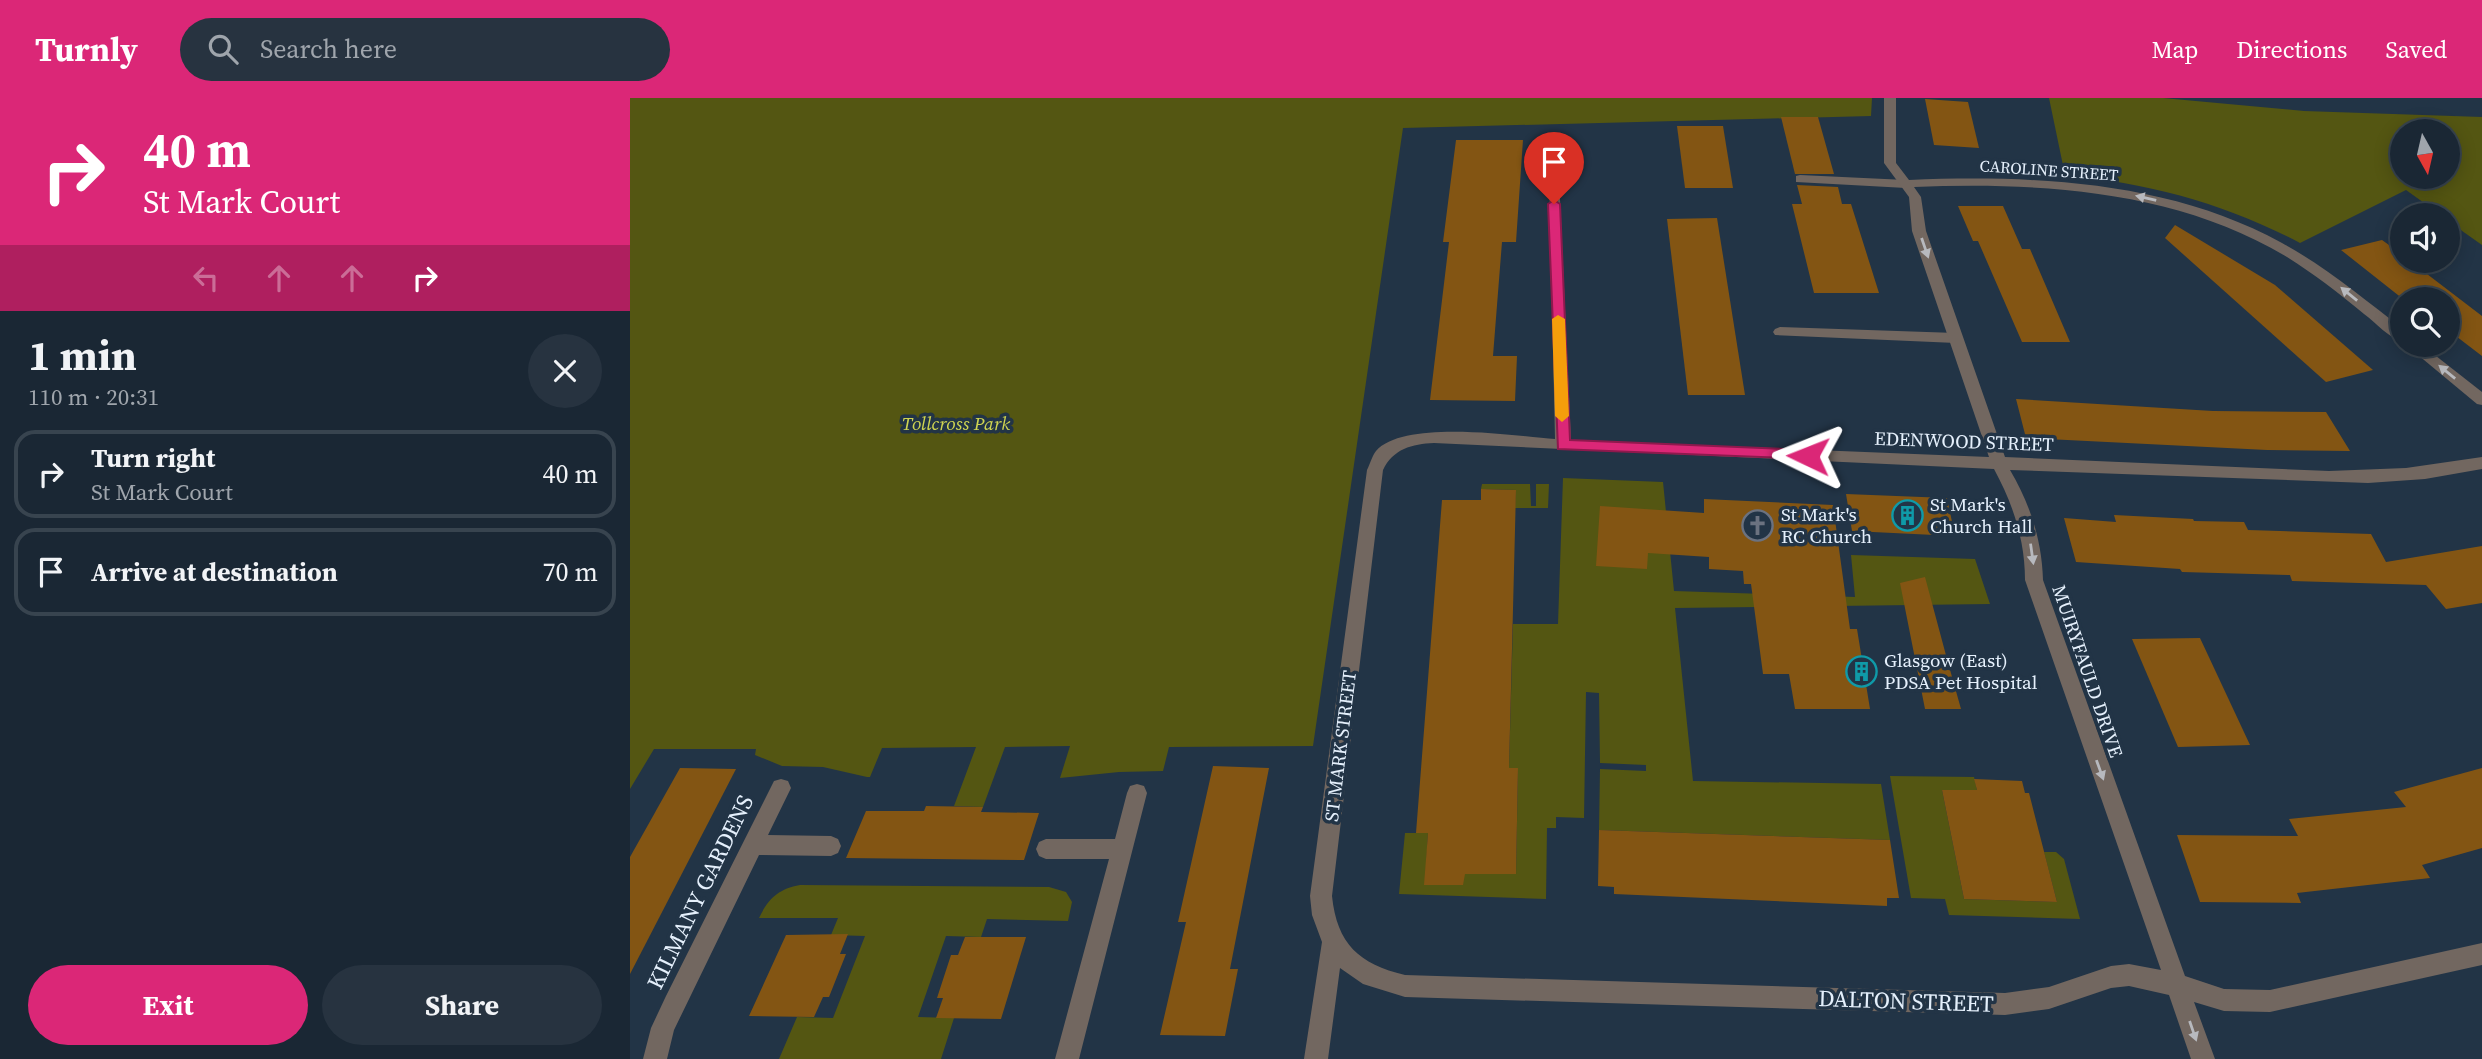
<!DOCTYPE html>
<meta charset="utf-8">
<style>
body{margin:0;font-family:"Source Serif 4",serif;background:#273340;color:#f1f3f6;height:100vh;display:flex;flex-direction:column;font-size:26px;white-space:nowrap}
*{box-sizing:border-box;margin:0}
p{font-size:23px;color:#9fa5ac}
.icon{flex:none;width:38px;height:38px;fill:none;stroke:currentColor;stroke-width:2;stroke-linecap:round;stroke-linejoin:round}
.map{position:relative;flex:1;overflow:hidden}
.sheet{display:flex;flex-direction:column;background:#1a2734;width:630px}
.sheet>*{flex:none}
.banner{background:#db2777;color:#fff;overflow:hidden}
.needle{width:46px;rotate:172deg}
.controls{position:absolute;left:1760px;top:21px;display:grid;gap:14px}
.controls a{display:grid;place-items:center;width:70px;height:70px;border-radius:50%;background:#1a2734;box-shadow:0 4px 18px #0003,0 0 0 2px #38444f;font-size:35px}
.pin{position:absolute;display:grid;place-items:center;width:60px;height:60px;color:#fff;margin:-72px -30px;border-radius:50% 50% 50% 0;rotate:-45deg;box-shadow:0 0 7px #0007}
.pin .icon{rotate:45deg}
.me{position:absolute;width:77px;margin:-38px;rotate:272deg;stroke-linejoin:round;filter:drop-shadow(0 0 5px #0008)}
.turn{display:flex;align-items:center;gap:24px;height:147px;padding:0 28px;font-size:32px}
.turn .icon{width:91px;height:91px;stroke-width:2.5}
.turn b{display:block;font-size:49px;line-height:60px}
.lanes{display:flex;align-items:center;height:66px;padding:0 28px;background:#0003;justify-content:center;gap:35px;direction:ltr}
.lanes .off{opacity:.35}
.round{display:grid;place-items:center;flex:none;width:74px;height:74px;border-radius:37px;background:#273340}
.overview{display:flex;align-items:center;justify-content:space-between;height:119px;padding:0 28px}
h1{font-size:42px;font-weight:700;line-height:52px}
.button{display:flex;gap:14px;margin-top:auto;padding:14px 28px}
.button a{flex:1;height:80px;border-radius:42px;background:#db2777;color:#fff;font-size:28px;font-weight:700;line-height:80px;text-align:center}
.button a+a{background:#273340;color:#f1f3f6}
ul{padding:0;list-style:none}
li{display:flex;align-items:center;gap:21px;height:88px;margin:0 14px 10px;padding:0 14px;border:4px solid #38444f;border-radius:21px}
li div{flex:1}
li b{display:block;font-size:26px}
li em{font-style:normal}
header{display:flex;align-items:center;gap:42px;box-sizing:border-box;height:98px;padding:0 35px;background:#db2777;color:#fff}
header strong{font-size:33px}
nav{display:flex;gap:38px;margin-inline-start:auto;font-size:24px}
.search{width:490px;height:63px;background:#273340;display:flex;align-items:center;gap:18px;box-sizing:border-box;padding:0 24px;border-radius:38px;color:#9fa5ac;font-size:26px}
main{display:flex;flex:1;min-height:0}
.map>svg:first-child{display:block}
.green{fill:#545612;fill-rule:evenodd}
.building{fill:#835513}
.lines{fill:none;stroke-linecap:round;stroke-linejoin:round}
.lane{fill:#726760;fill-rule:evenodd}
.street{fill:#726760;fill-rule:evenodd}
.oneway{fill:#b7b9be}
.route{fill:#db2777;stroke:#8e194d;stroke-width:2}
.slow{fill:#f59e0b}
.labels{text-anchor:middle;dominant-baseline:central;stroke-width:7;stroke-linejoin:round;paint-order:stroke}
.far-street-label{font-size:16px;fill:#e5f0fc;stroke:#223446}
.park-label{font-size:19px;font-style:italic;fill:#d0d551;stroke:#223446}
.street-label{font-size:19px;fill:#e5f0fc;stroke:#223446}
.poi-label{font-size:19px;fill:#e5f0fc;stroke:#223446;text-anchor:start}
.near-street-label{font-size:23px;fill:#e5f0fc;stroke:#223446}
</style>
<header>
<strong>Turnly</strong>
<div class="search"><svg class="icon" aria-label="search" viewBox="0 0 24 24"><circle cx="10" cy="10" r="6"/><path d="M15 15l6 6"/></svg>Search here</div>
<nav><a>Map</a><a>Directions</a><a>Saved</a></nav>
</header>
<main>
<section class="sheet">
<div class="banner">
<div class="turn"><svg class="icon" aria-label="right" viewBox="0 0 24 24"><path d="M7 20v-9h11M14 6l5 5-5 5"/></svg><div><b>40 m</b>St Mark Court</div></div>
<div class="lanes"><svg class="icon off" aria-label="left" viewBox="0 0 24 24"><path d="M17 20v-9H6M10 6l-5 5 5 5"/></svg><svg class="icon off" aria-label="ahead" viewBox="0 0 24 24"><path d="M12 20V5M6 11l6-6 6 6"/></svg><svg class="icon off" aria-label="ahead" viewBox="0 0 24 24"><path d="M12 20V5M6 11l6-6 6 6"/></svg><svg class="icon" aria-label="right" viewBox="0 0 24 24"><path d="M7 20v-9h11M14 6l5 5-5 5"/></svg></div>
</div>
<div class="overview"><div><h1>1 min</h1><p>110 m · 20:31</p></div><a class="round"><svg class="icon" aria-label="close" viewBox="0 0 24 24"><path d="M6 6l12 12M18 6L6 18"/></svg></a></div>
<ul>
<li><svg class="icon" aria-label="right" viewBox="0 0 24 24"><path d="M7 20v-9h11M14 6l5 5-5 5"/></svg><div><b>Turn right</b><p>St Mark Court</p></div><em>40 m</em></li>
<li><svg class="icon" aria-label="arrive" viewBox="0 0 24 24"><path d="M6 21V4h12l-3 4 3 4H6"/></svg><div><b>Arrive at destination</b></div><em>70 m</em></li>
</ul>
<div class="button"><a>Exit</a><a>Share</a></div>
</section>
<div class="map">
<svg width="1852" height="961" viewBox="0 0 1852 961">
<rect width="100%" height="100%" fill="#223446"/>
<g class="green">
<polygon points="0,0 1242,0 1241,18 773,30 683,648 539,649 533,673 489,674 430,680 440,648 375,649 353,709 324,708 346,649 252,650 240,679 237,679 193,669 152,668 125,657 126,651 24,651 0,691"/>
<path d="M1419 0H1533L1674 13 1852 19V147L1818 123V117H1811L1776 92 1670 145C1596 106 1519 85 1435 77ZM1773 33H1818V79H1773Z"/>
<polygon points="933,380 1033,384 1044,493 1225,499 1221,457 1345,461 1360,506 1045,510 1063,683 1251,686 1260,742 969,732 970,671 1016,673 1016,667 970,665 969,595 956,594 954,720 926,719 926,730 917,730 916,801 769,796 775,735 798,735 795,787 832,787 833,776 886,776 888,670 879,670 883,526 928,526"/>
<polygon points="852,386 900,386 901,408 906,408 906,386 919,386 918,410 885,410 886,392 851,391"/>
<polygon points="1260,678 1344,679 1347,692 1312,692 1334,801 1427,804 1414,754 1426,754 1434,761 1450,821 1319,817 1315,801 1281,800"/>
<path d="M170 787 419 789 436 794 442 804 438 823 357 821 351 839 316 838 288 919 324 920 311 961H149L167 919 203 920 235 838 201 837 208 820H129C138 801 148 791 170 787Z"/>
</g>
<g class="building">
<polygon points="1295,1 1338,4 1349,50 1304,47"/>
<polygon points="1151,19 1188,19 1204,76 1165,76"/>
<polygon points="1047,28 1093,28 1103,90 1055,90"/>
<polygon points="826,42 893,42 886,144 872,144 863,258 887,258 885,303 800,302 819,144 813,144"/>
<polygon points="1167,87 1208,89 1212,106 1221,106 1249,195 1184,195 1162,106 1172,106"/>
<polygon points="1328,108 1373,108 1392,151 1400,151 1440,244 1392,244 1348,143 1343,143"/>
<polygon points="1087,120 1115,297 1058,297 1037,121"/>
<polygon points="1545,127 1645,187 1743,272 1696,284 1535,140"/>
<polygon points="1752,142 1773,157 1773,163 1780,163 1852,218 1852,258 1818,232 1818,201 1773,201 1711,152"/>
<polygon points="1386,301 1583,313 1696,314 1720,353 1637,352 1396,340"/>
<polygon points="851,391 886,392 879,670 888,670 886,776 835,776 833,787 794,787 798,735 786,735 812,402 851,402"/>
<polygon points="1216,396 1317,400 1325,438 1222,433"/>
<polygon points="1074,401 1203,407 1220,531 1227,531 1240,611 1165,611 1159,576 1133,576 1121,486 1114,486 1113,473 1079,471 1079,459 1018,455 1017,471 966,468 970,408 1074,415"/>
<polygon points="1484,417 1563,421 1564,423 1614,424 1618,432 1741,436 1756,464 1852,448 1852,505 1816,511 1796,487 1662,483 1660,477 1552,474 1550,471 1446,464 1434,420 1486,424"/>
<polygon points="1295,479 1317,561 1331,611 1295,611 1270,485"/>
<polygon points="1570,540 1620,647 1548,649 1502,541"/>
<polygon points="583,668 639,670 600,871 608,871 595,938 530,937 556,824 548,824"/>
<polygon points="50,670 106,671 0,876 0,759"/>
<polygon points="1852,670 1852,750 1792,767 1800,780 1667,795 1671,805 1570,804 1547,737 1668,738 1659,721 1776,709 1764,694"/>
<polygon points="1344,681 1392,683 1395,695 1399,695 1427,804 1334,801 1312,692 1347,692"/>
<polygon points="296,708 353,709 351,714 409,715 394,762 216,760 236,713 294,713"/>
<polygon points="969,732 1260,742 1269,800 1257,800 1257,808 984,796 984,789 968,788"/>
<polygon points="218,836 210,856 216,856 199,899 193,899 184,919 119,918 156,837"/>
<polygon points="335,839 396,839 371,921 306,920 313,900 307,900 321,857 328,857"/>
</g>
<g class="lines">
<g class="lane">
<polygon points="1170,77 1276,82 1282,86 1276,90 1166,84 1166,78"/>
<polygon points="1150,229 1326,235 1333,240 1326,245 1145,237 1143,234 1145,231"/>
</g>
<g class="street">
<path d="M1254 0H1266V65L1279 82C1405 77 1539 83 1652 145 1696 169 1734 201 1773 231V244C1759 240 1746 225 1734 216 1709 195 1684 176 1657 159 1546 92 1411 84 1284 89L1291 99 1296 133 1375 359 1699 373 1776 370 1852 359V371L1795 381 1738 385 1380 372C1400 406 1412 442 1413 482L1555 878 1594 891 1640 892 1852 845V867L1640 914 1594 913 1564 904 1585 961H1561L1539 897 1499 888 1481 890 1419 911 1375 917 775 899 733 886 710 870 698 961H674L692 844 682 817 680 798 737 372C740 366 742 358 746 353 774 321 884 338 925 341L919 76 923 75 929 79 941 342 1359 359 1282 133 1279 99 1254 65ZM804 345 1364 371C1383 406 1395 442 1395 482L1531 872 1499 866 1481 868 1419 889 1375 895 775 877C729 866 707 846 702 798L753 372C763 351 782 346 804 345Z"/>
<polygon points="1776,247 1792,247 1852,294 1852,307 1847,306"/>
<polygon points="151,681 158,683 161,690 138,737 201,738 208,741 211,748 208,755 201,758 129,757 44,932 37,961 13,961 21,930 36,898 144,683"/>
<polygon points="507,686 514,688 517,695 449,961 425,961 479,761 416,761 409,758 406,751 409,744 416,741 485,741 497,695 500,688"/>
</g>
</g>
<defs><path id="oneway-solid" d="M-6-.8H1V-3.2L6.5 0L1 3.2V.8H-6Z" transform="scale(1.75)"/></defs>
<g class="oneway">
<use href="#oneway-solid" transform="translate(1516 100) rotate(-167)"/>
<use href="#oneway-solid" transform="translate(1295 150) rotate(71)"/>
<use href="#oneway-solid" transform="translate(1719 196) rotate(-141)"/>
<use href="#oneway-solid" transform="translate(1817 274) rotate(-141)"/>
<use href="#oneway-solid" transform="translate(1402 456) rotate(82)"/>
<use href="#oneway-solid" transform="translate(1470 672) rotate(70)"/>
<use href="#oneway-solid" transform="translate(1563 933) rotate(71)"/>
</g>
<polygon class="route" points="924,102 930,106 940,342 1178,352 1186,358 1184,361 928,351 918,106"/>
<polygon class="slow" points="928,217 935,221 939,318 932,324 925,318 922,221"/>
<defs>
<symbol id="building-ring" viewBox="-11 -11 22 22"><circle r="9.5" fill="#223446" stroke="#0f9aa8" stroke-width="1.5"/><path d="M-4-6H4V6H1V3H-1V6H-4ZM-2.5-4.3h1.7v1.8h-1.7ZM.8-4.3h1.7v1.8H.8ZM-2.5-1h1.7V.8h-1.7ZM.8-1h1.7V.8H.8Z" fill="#0f9aa8"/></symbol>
<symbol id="church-ring" viewBox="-11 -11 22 22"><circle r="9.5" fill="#223446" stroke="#6b7280" stroke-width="1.5"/><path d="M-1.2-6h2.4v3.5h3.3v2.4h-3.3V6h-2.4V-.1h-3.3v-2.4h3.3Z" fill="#6b7280"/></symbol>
</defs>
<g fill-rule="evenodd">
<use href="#building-ring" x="1260" y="400" width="35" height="35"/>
<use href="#church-ring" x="1110" y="410" width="35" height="35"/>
<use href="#building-ring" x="1214" y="556" width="35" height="35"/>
</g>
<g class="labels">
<g class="far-street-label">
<text transform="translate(1419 72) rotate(4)">CAROLINE STREET</text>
</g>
<g class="park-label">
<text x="326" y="325">Tollcross Park</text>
</g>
<g class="street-label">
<text transform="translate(1334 343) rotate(2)">EDENWOOD STREET</text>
<text transform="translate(1458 573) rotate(71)">MUIRYFAULD DRIVE</text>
<text transform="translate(710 648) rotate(-83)">ST MARK STREET</text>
</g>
<g class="poi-label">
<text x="1300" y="406">St Mark's<tspan x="1300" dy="22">Church Hall</tspan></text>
<text x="1151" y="416">St Mark's<tspan x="1151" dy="22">RC Church</tspan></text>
<text x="1254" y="562">Glasgow (East)<tspan x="1254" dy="22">PDSA Pet Hospital</tspan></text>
</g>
<g class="near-street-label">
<text transform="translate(70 794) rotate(-64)">KILMANY GARDENS</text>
<text transform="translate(1276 903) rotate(2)">DALTON STREET</text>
</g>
</g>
</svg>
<div class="controls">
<a><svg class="needle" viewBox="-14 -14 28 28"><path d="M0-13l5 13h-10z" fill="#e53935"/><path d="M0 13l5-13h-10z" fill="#9fa5ac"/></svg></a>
<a><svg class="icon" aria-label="sound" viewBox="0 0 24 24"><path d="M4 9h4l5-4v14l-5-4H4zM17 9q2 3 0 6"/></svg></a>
<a><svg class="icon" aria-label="search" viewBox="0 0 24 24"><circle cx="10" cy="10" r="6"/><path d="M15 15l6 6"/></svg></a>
</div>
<div class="pin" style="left:924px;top:106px;background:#d93025"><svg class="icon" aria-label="arrive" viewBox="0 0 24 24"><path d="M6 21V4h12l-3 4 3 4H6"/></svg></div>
<svg class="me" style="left:1178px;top:358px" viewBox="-20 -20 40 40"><path d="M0-17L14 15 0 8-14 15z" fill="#db2777" stroke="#fff" stroke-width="4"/></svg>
</div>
</main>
